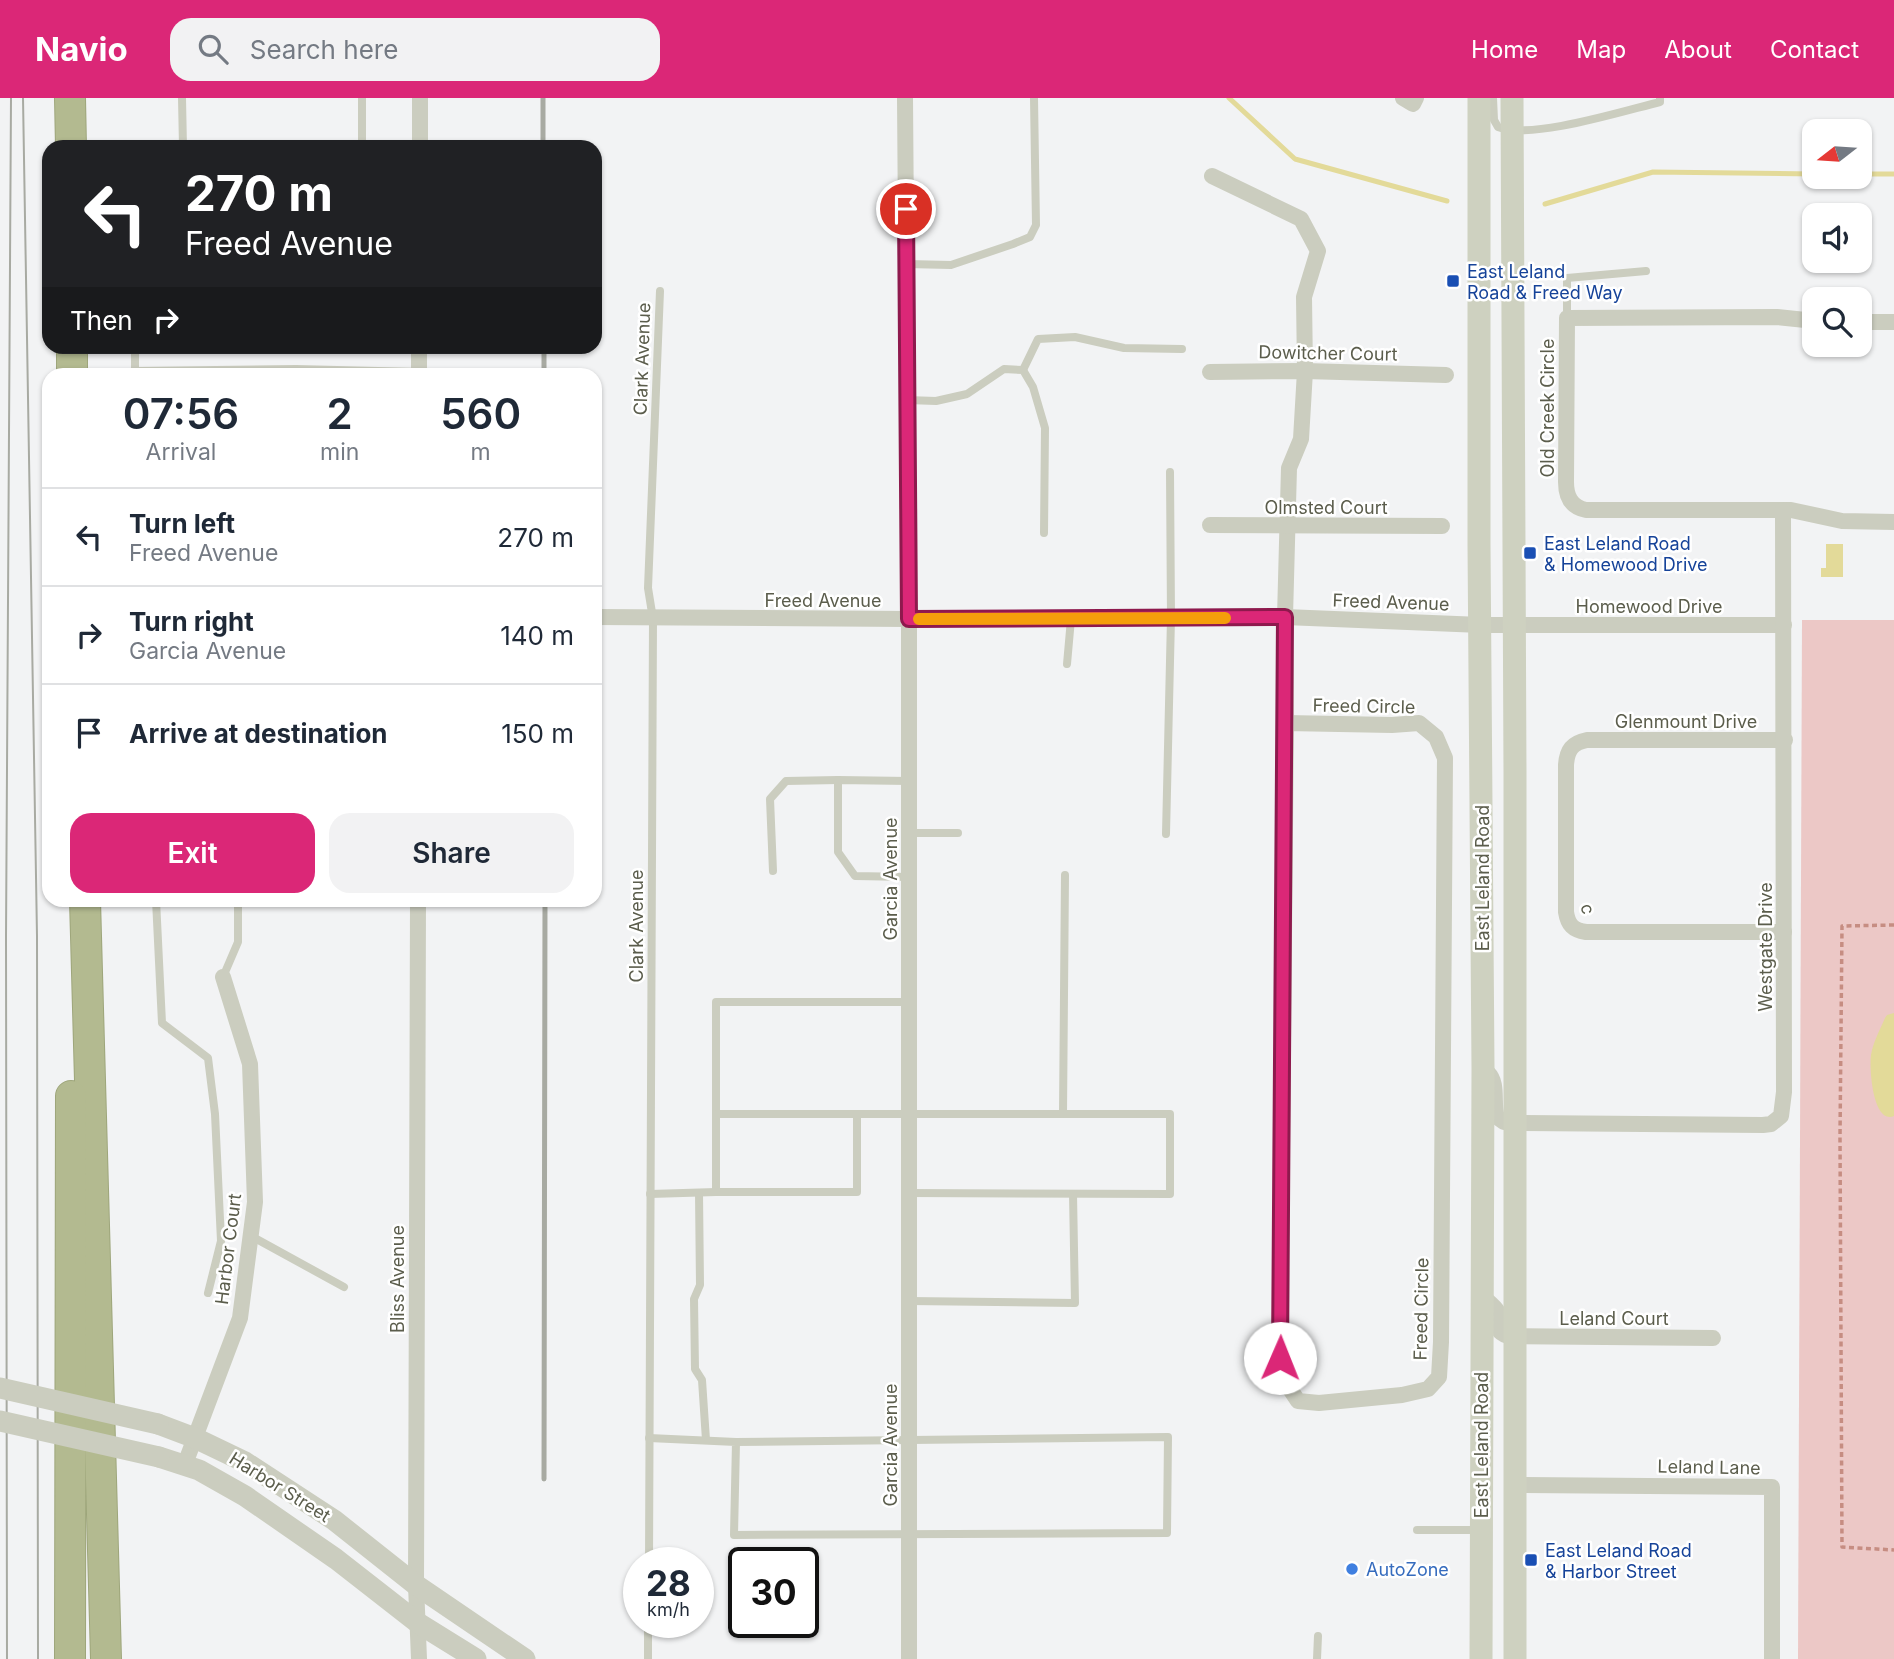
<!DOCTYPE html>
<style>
body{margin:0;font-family:Inter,sans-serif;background:#f2f2f3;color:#1f2937;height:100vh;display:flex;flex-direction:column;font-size:26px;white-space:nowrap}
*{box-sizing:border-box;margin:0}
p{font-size:23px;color:#747a83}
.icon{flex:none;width:38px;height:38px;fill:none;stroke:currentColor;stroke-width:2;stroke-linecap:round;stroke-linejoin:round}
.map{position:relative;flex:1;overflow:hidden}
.panel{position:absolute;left:42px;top:270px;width:560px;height:539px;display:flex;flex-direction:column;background:#fff;border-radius:21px;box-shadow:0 2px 5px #0004}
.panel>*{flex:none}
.banner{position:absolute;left:42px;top:42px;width:560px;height:214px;border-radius:21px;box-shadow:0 2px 5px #0004;background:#202124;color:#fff;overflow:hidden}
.needle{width:46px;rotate:253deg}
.tools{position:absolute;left:1802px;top:21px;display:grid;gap:14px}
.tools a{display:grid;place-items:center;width:70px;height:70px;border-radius:14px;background:#fff;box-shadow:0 2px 5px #0004;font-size:35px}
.speed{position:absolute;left:623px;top:1449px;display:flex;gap:14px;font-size:35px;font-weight:700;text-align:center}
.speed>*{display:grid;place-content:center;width:91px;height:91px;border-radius:50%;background:#fff;box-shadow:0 2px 5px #0004;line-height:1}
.speed small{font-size:18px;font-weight:400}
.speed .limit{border:4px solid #111;border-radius:10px;background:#fff;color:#111}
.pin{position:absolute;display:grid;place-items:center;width:60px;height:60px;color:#fff;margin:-30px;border:4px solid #fff;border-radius:50%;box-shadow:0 2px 7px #0007}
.me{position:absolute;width:77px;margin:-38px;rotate:1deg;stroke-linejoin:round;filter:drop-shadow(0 0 5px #0008)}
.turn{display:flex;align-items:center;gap:24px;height:147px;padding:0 28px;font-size:32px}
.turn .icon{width:91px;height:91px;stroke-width:2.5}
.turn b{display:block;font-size:49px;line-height:60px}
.then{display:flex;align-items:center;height:66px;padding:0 28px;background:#0003;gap:14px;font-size:26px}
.eta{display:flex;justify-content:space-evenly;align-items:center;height:119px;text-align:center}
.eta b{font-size:42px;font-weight:600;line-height:49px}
.primary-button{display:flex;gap:14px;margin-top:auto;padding:14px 28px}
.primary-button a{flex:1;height:80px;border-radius:21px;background:#db2777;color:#fff;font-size:28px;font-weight:600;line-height:80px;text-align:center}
.primary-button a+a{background:#f2f2f3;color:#1f2937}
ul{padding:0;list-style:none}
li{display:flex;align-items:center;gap:21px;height:98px;padding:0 28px;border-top:2px solid #e0e1e3}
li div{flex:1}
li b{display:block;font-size:26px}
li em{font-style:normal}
header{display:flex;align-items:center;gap:42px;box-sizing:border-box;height:98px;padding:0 35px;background:#db2777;color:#fff}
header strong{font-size:33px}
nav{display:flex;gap:38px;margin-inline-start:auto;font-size:24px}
.search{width:490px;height:63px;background:#f2f2f3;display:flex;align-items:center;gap:18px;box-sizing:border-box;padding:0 24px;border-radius:21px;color:#747a83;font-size:26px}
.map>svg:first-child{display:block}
.green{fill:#ecc8c6}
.water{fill:#e3da99}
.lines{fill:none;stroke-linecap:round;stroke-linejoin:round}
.stream{stroke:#e3da99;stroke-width:5}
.motorway-casing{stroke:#9ea67b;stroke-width:32}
.path{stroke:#c68d82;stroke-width:3.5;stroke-dasharray:5 3.5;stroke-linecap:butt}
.service{stroke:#cbcdbf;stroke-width:8}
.minor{stroke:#cbcdbf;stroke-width:16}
.tertiary{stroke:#cbcdbf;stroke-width:21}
.secondary{stroke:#ced1c0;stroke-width:23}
.motorway{stroke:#b3ba90;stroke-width:30}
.tram{stroke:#a8aaa2;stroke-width:2}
.rail{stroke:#a8aaa2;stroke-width:5}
.tertiary-bridge{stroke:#cbcdbf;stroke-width:21}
.route-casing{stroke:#8e194d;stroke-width:18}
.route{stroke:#db2777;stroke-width:12}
.slow{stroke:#f59e0b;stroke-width:12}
.transit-dot{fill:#1a4fb4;stroke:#fff;stroke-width:2.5}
.shop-dot{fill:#3f7fe0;stroke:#fff;stroke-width:2.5}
.labels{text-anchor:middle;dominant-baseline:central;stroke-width:5;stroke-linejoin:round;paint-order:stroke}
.transit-label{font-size:18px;fill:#164399;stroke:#fff;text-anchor:start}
.street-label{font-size:18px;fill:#5b5d4c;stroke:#fff}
.shop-label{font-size:18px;fill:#366cbe;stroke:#fff;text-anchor:start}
</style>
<header>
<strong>Navio</strong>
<div class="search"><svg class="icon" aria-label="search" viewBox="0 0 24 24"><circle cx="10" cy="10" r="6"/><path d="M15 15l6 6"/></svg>Search here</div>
<nav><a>Home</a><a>Map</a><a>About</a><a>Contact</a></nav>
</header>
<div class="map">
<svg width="1894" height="1561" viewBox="0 0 1894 1561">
<rect width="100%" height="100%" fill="#f2f3f4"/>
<polygon class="green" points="1802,522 1894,522 1894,1561 1798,1561"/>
<g class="water">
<polygon points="1826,446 1843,446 1843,479 1821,479 1821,470 1826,470"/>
<path d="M1894 915V1018C1873 1027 1869 971 1871 957 1873 944 1880 932 1885 920L1887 917Z"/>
</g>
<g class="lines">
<g class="stream">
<polyline points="1229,0 1295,61 1447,103"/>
<polyline points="1860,76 1894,76"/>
<polyline points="1545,106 1653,74 1815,76"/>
</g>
<defs>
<g id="motorway">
<polyline points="70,0 71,49"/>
<polyline points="72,248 72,276"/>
<polyline points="85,802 106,1561"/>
<polyline points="70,1561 71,998"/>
</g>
</defs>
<use href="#motorway" class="motorway-casing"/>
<polyline class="path" points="1894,827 1842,828 1840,1039 1842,1449 1894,1452"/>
<g class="service">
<polyline points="182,0 183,49"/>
<path d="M1493 0 1494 22 1498 29C1531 42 1623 13 1660 4V0"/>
<polyline points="362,49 362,0"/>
<polyline points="906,166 951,167 1013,146 1030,139 1036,127 1034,0"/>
<polyline points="1567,220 1567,180 1646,173"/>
<polyline points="135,248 135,276"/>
<polyline points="1023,272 1038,241 1075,239 1124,250 1182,251"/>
<polyline points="135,273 296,271 419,274"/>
<polyline points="907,302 936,303 967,296 1004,271 1023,272 1033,289 1045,330 1044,435"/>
<polyline points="1067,566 1071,521"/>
<polyline points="909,683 838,682 838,754 855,778 909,779"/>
<polyline points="909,735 958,735"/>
<polyline points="1166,736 1171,520 1170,374"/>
<polyline points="773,773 770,701 786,683 838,682"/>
<polyline points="208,802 208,803 156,802 162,925 208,960 215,1016 221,1143 208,1195"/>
<polyline points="223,879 238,844 238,802"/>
<polyline points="716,1016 716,904 909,904"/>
<polyline points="857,1016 857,1094 716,1094 716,1016 1170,1016 1170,1096 909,1095"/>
<polyline points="1063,1016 1065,777"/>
<polyline points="699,1095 700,1187 694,1201 695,1271 702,1282 706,1342"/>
<polyline points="650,1096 716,1094"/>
<polyline points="251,1138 344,1189"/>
<polyline points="909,1203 1075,1205 1073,1096"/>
<polyline points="649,1340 736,1344 1168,1339 1167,1435 734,1437 736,1344"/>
<polyline points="1417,1432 1480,1432"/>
<polyline points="649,1465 653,521 648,490 660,193"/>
<polyline points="648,1561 648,1524"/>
<polyline points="1317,1561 1318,1538"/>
</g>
<g class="minor">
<polyline points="905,0 909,521 909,1561"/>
<polyline points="1403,0 1413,6 1416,0"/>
<polyline points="420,49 420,0"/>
<polyline points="1212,78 1301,121 1318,153 1304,199 1305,273 1301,341 1289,370 1285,519 1286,625"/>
<path d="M1815 223 1777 219 1567 220 1566 384C1566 398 1571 409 1586 412H1791L1842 423 1894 424"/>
<polyline points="1860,224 1894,224"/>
<polyline points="1210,274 1305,273 1446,277"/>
<polyline points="419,276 419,248"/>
<polyline points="1210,427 1442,428"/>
<polyline points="595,519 909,521 1285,519 1481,527 1784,527"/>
<polygon points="1286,625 1392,627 1419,625 1436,639 1445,660 1441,1244 1439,1279 1428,1291 1402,1297 1319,1305 1298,1303 1286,1285 1280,1260"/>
<polyline points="418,802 416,1487 419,1561"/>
<path d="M1784 834H1586C1573 832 1568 827 1566 814V667C1567 652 1572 645 1587 642H1785"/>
<path d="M1488 975C1499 986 1492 1005 1497 1019L1504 1024 1509 1025 1763 1027 1771 1026 1781 1018 1784 994 1783 412"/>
<path d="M1481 1197C1486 1202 1495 1208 1498 1214 1502 1225 1491 1232 1508 1238L1713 1240"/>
<polyline points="185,1366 240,1220 255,1104 250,966 223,879"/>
<polyline points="1515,1387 1772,1389 1772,1561"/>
</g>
<g class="tertiary">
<polyline points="158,1326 195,1340 245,1364 334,1422 416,1487 525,1561"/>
<polyline points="159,1359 199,1372 245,1398 336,1461 418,1525 476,1561"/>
</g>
<g class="secondary">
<polyline points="1479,0 1479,446 1483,970 1481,1561"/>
<polyline points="1512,0 1515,675 1515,1561"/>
</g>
<use href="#motorway" class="motorway"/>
<g class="tram">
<polyline points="23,0 37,838 38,1561"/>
<polyline points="7,1561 6,839 11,0"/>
</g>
<g class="rail">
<polyline points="543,0 543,49"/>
<polyline points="544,248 544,276"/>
<polyline points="544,1381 545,802"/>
</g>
<g class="tertiary-bridge">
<polyline points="0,1290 158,1326"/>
<polyline points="0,1323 159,1359"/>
</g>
</g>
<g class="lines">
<defs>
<polyline id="route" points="906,111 909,521 1285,519 1280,1260"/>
</defs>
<use href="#route" class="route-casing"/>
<use href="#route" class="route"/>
<polyline class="slow" points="919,521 1225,520"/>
</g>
<g class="transit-dot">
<rect x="1446" y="176" width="14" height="14" rx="3.5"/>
<rect x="1523" y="448" width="14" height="14" rx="3.5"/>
<rect x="1524" y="1455" width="14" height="14" rx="3.5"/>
</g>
<circle class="shop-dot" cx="1352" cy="1471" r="7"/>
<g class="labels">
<g class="transit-label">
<text x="1467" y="173">East Leland<tspan x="1467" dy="21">Road &amp; Freed Way</tspan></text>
<text x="1544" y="445">East Leland Road<tspan x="1544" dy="21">&amp; Homewood Drive</tspan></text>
<text x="1545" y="1452">East Leland Road<tspan x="1545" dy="21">&amp; Harbor Street</tspan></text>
</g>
<g class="street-label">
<text transform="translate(1328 255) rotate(1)">Dowitcher Court</text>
<text transform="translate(642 261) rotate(-88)">Clark Avenue</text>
<text transform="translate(1547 310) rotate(-90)">Old Creek Circle</text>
<text x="1326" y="409">Olmsted Court</text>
<text x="823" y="502">Freed Avenue</text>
<text transform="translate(1391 504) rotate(2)">Freed Avenue</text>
<text x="1649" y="508">Homewood Drive</text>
<text transform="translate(1364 608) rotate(1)">Freed Circle</text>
<text x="1686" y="623">Glenmount Drive</text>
<text transform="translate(1482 780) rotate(-90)">East Leland Road</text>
<text transform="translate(890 781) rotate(-90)">Garcia Avenue</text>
<text transform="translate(1588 811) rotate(78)">c</text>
<text transform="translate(636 828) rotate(-90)">Clark Avenue</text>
<text transform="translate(1765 849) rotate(-90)">Westgate Drive</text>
<text transform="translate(228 1151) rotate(-83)">Harbor Court</text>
<text transform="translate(397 1181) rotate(-90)">Bliss Avenue</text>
<text transform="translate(1421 1211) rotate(-89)">Freed Circle</text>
<text x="1614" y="1220">Leland Court</text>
<text transform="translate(890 1347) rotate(-90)">Garcia Avenue</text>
<text transform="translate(1481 1347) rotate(-90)">East Leland Road</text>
<text transform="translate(1709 1369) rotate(1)">Leland Lane</text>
<text transform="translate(280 1389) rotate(32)">Harbor Street</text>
</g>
<g class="shop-label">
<text x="1366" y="1471">AutoZone</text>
</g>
</g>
</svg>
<div class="tools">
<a><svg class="needle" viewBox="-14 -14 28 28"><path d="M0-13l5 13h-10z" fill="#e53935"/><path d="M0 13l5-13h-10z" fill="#747a83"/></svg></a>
<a><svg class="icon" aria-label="sound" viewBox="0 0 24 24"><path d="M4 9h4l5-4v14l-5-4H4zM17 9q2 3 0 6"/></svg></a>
<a><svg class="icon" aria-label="search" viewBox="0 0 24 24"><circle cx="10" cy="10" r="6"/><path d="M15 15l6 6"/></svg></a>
</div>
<div class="speed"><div>28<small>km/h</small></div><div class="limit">30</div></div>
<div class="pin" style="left:906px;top:111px;background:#d93025"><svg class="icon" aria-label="arrive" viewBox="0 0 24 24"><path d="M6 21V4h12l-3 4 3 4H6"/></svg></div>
<svg class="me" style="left:1280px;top:1260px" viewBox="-20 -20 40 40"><circle r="19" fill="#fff"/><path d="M0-13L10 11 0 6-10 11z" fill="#db2777"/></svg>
<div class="banner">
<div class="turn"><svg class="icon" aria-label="left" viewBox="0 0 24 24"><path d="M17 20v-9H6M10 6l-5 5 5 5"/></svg><div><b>270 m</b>Freed Avenue</div></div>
<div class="then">Then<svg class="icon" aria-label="right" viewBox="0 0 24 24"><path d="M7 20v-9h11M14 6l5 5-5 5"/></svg></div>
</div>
<section class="panel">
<div class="eta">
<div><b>07:56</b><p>Arrival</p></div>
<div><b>2</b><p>min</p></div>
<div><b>560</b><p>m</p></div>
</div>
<ul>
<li><svg class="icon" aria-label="left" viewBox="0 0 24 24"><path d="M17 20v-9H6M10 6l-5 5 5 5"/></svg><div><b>Turn left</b><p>Freed Avenue</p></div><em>270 m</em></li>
<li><svg class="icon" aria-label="right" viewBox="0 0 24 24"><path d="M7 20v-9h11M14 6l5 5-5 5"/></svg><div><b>Turn right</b><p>Garcia Avenue</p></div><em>140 m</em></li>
<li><svg class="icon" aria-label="arrive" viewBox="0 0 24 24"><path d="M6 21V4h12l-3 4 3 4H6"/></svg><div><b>Arrive at destination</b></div><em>150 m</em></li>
</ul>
<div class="primary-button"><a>Exit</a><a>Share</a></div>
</section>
</div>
